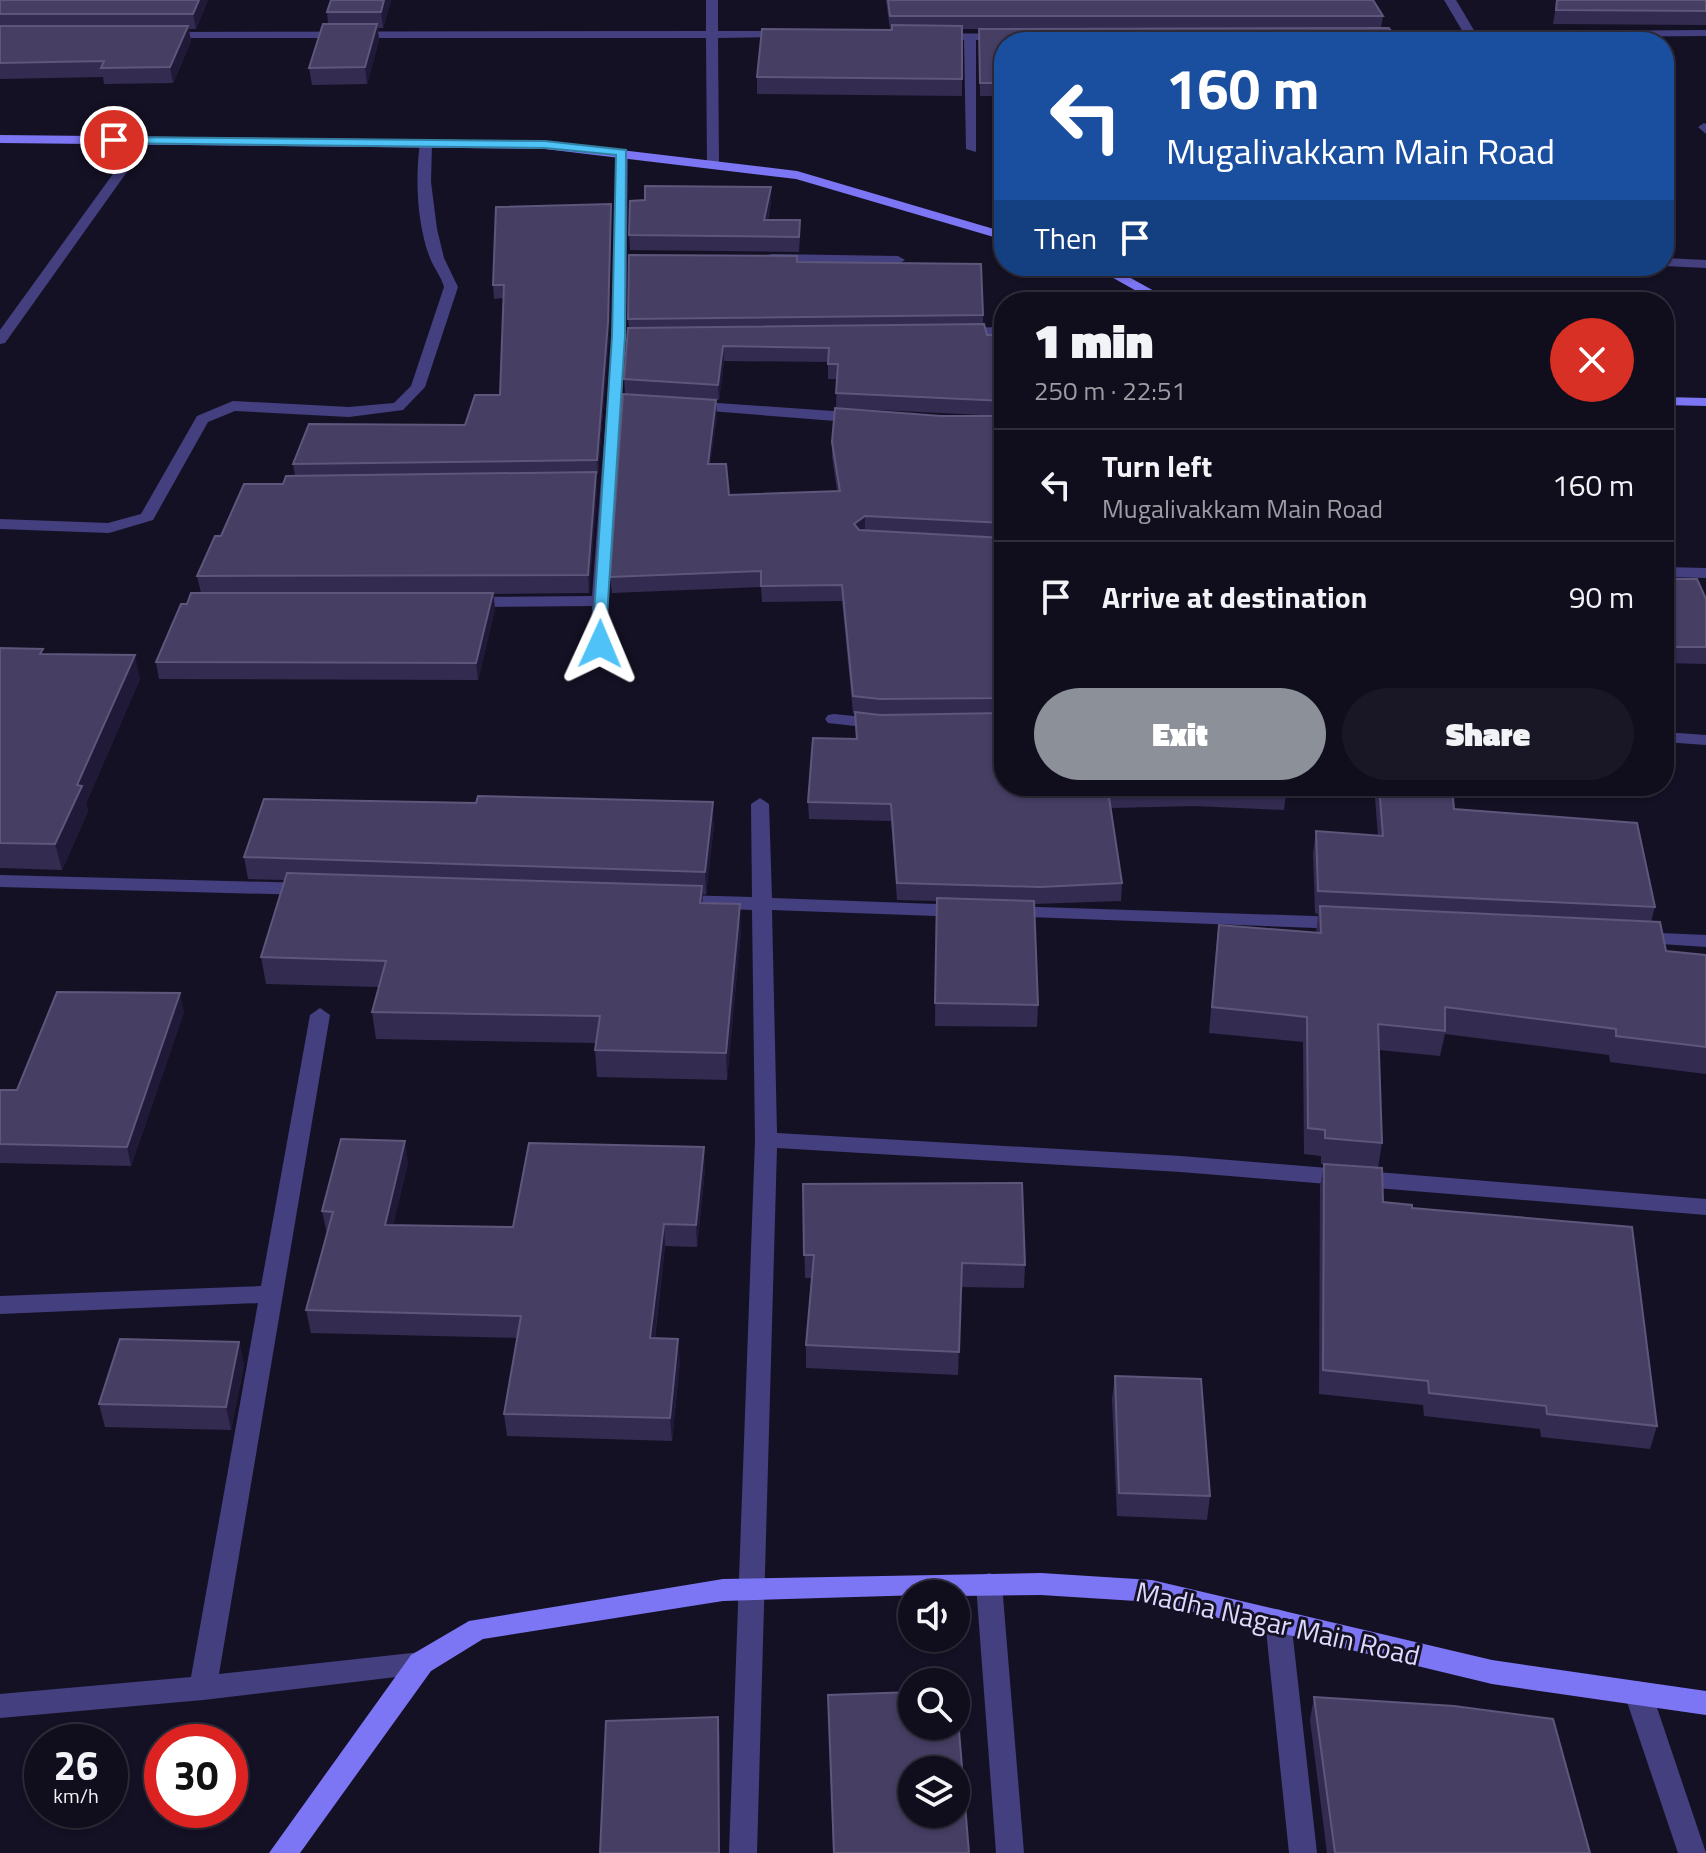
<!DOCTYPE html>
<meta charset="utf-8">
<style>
body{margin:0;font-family:"Titillium Web",sans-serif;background:#191625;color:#f1f3f6;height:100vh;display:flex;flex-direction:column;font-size:30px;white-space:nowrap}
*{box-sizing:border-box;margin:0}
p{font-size:26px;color:#9c9ca3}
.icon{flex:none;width:44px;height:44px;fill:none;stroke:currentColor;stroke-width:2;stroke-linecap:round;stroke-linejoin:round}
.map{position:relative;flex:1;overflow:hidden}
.side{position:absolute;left:994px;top:292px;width:680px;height:504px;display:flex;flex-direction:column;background:#100d1c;border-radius:32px;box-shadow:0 2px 6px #0004,0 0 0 2px #302d3b}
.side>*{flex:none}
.banner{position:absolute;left:994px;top:32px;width:680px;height:244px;border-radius:32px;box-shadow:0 2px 6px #0004,0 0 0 2px #302d3b;background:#1a4fa0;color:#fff;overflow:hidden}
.fabs{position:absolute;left:898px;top:1580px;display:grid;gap:16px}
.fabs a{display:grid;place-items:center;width:72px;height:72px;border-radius:50%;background:#100d1c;box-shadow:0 2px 6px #0004,0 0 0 2px #302d3b;font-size:40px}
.speed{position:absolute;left:24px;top:1724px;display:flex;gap:16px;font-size:40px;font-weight:700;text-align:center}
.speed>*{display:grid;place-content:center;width:104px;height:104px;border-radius:50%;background:#100d1c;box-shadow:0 2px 6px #0004,0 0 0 2px #302d3b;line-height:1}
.speed small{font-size:20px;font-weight:400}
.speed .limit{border:12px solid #d22;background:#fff;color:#111}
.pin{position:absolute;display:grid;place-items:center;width:68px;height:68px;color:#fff;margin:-34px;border:4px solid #fff;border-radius:50%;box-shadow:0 2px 8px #0007}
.me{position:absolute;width:88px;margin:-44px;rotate:1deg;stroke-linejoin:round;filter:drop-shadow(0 0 6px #0008)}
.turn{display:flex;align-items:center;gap:28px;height:168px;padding:0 40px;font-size:36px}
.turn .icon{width:104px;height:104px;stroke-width:2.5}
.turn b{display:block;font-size:56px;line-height:68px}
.then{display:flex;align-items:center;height:76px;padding:0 40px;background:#0003;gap:16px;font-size:30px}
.round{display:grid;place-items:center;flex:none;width:84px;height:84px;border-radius:42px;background:#191625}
.overview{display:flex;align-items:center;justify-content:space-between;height:136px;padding:0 40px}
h1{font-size:48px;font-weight:800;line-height:60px}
.primary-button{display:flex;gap:16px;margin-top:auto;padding:16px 40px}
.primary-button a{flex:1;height:92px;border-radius:48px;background:#8c9099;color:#fff;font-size:32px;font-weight:800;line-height:92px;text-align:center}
.primary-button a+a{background:#191625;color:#f1f3f6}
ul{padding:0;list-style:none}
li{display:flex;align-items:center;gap:24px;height:112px;padding:0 40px;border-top:2px solid #302d3b}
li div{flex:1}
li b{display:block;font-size:30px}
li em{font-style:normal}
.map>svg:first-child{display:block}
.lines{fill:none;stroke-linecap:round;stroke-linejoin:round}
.lane{fill:#444080;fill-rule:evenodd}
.street{fill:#444080;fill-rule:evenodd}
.secondary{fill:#7d76f4;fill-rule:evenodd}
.wall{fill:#342b51}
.shaded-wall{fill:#201938}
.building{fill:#463e63;stroke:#5e567b;stroke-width:2;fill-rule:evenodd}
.route{fill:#4fc3f7;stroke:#337fa1;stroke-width:2}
.labels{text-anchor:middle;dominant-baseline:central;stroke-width:6;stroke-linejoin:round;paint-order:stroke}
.near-street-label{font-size:28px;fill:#ddd8fc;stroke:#151125}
</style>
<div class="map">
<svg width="1706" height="1853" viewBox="0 0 1706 1853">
<rect width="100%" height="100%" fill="#151125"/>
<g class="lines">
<g class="lane">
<polygon points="139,138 149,141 5,343 0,344 0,330"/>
<path d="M426 139 432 143 431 182 437 229 444 258 458 287 425 387 403 410 349 417 235 411 208 422 153 520 109 533 0 529V519L108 523 141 514 197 416 233 401 349 407 394 403 411 386 444 287C441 276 434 268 430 258 417 224 415 179 420 143Z"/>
</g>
<g class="street">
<polygon points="706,0 718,0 718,31 786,31 792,34 786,37 718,38 719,164 713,168 707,164 706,38 162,38 156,35 162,32 706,31"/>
<polygon points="1444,0 1456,0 1475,32 1706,30 1706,36 1366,39 1360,36 1366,33 1463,32"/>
<polygon points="934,33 1006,34 1012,37 1006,40 976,40 976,152 966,149 964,40 930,38 930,34"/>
<polygon points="1704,123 1706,124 1706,134 1698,127"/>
<polygon points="622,149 628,153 626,336 608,601 609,644 600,649 591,644 592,606 469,607 461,602 469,597 592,596 612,336 616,153"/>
<polygon points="772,254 898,256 905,260 898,264 767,261 767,255"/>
<polygon points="1664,258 1706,260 1706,268 1664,266"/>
<polygon points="1004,327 1004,335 959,336 952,332 959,328"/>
<polygon points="689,401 861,413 869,418 861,423 684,409 681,406"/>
<polygon points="1664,567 1706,568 1706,578 1664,577"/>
<polygon points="834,714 882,719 891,724 882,729 828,723 825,719 828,715"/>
<polygon points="1664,732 1706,735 1706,745 1664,742"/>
<polygon points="760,798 769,804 772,898 963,905 973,911 963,917 772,910 777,1133 1181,1156 1706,1199 1706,1215 1181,1172 777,1148 757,1853 729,1853 755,1140 752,910 679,907 669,901 679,895 752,897 751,804"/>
<polygon points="0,875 307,883 317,889 307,895 0,887"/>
<polygon points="1011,906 1342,917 1352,923 1342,929 1004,916 1001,912"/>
<polygon points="1638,932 1706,935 1706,947 1631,942 1628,938 1631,934"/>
<polygon points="320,1008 330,1015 219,1674 421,1652 431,1655 435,1663 431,1671 421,1674 203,1700 0,1718 0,1694 191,1677 258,1303 0,1314 0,1296 261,1286 310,1015"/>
<polygon points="989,1573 998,1576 1002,1584 1024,1853 996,1853 976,1584 980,1576"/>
<polygon points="1278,1609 1287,1612 1291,1620 1317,1853 1289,1853 1265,1620 1269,1612"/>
<polygon points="1638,1681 1648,1685 1652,1693 1706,1853 1678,1853 1624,1693 1628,1685"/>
</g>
<g class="secondary">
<polygon points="0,135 545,141 797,171 1004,232 1004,240 796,179 545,149 0,143"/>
<polygon points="1092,266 1109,266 1174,302 1156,302"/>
<polygon points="1664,397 1706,398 1706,406 1664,405"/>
<polygon points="1041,1573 1152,1580 1492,1660 1706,1691 1706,1715 1492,1684 1152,1602 1041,1595 956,1596 956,1594 723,1601 483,1639 431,1671 300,1853 269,1853 411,1655 469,1621 723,1579"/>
</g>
</g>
<g class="wall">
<polygon points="0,0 208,0 196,29 189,29 191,41 173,83 104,84 103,77 0,79"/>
<polygon points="391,0 383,28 378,28 379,40 367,84 312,85 309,68 328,24 327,12"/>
<polygon points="886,0 1373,0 1383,16 1381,28 1004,42 1004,177 994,96 980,96 979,29 1082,29 962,29 962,96 757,94 757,77 891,30 891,29 890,29"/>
<polygon points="1557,0 1706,0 1706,25 1553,24"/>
<polygon points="771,187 771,202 768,220 800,235 799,252 630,250 629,235 645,200"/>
<polygon points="611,204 609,336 598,474 596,474 597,490 589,593 494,594 495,609 478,680 159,679 156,662 187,604 201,593 197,576 221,536 283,484 295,476 293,464 465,425 500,395 503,298 494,299 493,285"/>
<polygon points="797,262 983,315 983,324 987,335 1004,335 1004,786 1285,786 1286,793 1284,810 1194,806 1111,808 1122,883 1121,901 1034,904 1038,1005 1037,1027 935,1026 936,901 897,900 891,821 809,819 808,802 856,739 855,713 853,713 842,601 762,602 761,587 612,593 610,577 717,416 710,464 729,495 837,491 832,457 832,442 941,416 1003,416 836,408 837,379 828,379 828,362 724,361 719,400 625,394 624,379 629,328 628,319"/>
<polygon points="1664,579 1706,599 1706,664 1664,663"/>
<polygon points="0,648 44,654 140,679 86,803 88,811 62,870 0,868"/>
<polygon points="1374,786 1452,786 1454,809 1655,907 1651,922 1666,951 1706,955 1706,1074 1610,1062 1609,1055 1445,1034 1440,1056 1379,1050 1382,1143 1378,1168 1383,1202 1412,1208 1657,1426 1650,1449 1541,1437 1540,1429 1424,1416 1423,1405 1319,1394 1320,1186 1324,1165 1321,1164 1321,1156 1304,1154 1303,1042 1209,1033 1216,951 1219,925 1316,933 1318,914 1315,913 1313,853 1316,831 1378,836"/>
<polygon points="714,824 706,895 703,894 703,903 741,930 727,1080 597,1077 595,1050 596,1043 376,1039 372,1012 379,987 266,984 261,957 285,880 248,879 244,857"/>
<polygon points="184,1012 131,1166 0,1163 0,1090 17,1090"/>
<polygon points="408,1163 393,1225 513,1227 705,1169 697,1247 665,1246 655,1338 680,1361 672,1441 507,1436 504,1414 517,1338 311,1333 306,1310 327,1234 322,1211"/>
<polygon points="803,1184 1025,1265 1024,1288 961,1287 958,1375 806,1368 806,1345 812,1278 805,1278"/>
<polygon points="239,1342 244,1365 231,1430 105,1427 99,1404"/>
<polygon points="1115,1376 1210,1496 1207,1520 1117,1516 1112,1399"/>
<polygon points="828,1695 969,1853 833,1853"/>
<polygon points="1314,1697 1590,1853 1327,1853 1310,1720"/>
</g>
<g class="shaded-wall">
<polygon points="199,0 208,0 196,29 193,14"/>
<polygon points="384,0 391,0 383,28 381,12"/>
<polygon points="377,24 379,40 367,84 365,67"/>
<polygon points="188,26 191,41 173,83 170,67"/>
<polygon points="771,187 771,202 764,235 764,220"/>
<polygon points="611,204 609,336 598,474 597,460"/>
<polygon points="723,346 724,361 719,400 718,385"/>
<polygon points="716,400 717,416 708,480 708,464"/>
<polygon points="596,472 597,490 589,593 588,575"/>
<polygon points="865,516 865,532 854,539 854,524"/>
<polygon points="493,593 495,609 478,680 476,663"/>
<polygon points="135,655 140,679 86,803 88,811 62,870 55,844 77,785"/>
<polygon points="713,802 714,824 706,895 705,872"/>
<polygon points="740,904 741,930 727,1080 726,1053"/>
<polygon points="180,993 184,1012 131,1166 127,1147"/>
<polygon points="405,1141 408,1163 388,1247 385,1225"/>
<polygon points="704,1147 705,1169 697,1247 696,1225"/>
<polygon points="664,1224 665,1246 652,1360 650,1338"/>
<polygon points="678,1339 680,1361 672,1441 670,1418"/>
<polygon points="239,1342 244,1365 231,1430 226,1407"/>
<polygon points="718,1717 720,1740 720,1853 719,1853"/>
</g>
<g class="building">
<polygon points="0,0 199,0 193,14 0,14"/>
<polygon points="331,0 384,0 381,12 327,12"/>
<polygon points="888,0 1373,0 1383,16 890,16"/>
<polygon points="1557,0 1706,0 1706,11 1556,10"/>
<polygon points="323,24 377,24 365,67 309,68"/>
<polygon points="892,25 962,26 962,79 757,77 762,29 892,30"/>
<polygon points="0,26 188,26 170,67 101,68 104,61 0,63"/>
<polygon points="1389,28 1397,40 1407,40 1409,42 1004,42 1004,162 994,83 980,83 979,29"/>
<polygon points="645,186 771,187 764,220 800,220 799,237 629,235 630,201 645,200"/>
<polygon points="611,204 608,322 597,460 293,464 309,424 465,425 475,395 500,395 504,285 493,285 496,207"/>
<polygon points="629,255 797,256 797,262 981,264 983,315 628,319"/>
<polygon points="1344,294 1489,302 1345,302"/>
<polygon points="984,324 987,335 1004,335 1004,401 836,393 838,364 828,364 829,348 723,346 718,385 624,379 628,328"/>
<polygon points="623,394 716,400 708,464 726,464 729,495 840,491 832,442 835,408 941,416 1004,416 1004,523 865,516 854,524 859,530 1004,538 1004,698 880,699 853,696 842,585 761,586 761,571 610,577"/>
<polygon points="596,472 588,575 197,576 215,536 221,536 244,484 283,484 286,476"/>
<polygon points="1664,579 1697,579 1706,599 1706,647 1664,647"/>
<polygon points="191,593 493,593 476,663 156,662 181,604 187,604"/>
<polygon points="0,648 43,649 40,654 135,655 77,785 82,786 55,844 0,843"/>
<polygon points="855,712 880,715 1004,713 1004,786 1285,786 1286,793 1196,789 1108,791 1122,883 1040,887 897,883 891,804 808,802 813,738 857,739"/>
<polygon points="1379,786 1452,786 1454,809 1637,823 1655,907 1318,891 1316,831 1383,836"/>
<polygon points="478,796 713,802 705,872 244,857 264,799 476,803"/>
<polygon points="287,873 702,886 700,903 740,904 726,1053 595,1050 600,1016 372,1012 386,961 261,957"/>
<polygon points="937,898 1034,901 1038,1005 935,1003"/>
<polygon points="1320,906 1660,922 1666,951 1706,955 1706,1047 1616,1036 1616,1029 1445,1007 1445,1031 1378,1024 1382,1143 1325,1138 1325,1130 1308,1128 1307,1017 1212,1007 1219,925 1321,933"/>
<polygon points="57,992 180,993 127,1147 0,1144 0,1090 17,1090"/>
<polygon points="341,1139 405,1141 385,1225 513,1227 529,1143 704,1147 696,1225 664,1224 650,1338 678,1339 670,1418 504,1414 521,1316 306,1310 333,1212 322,1211"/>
<polygon points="1324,1164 1382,1168 1383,1202 1412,1205 1412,1208 1632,1227 1657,1426 1547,1414 1546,1406 1429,1393 1428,1381 1323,1370"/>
<polygon points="1022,1183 1025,1265 962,1263 959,1352 806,1345 814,1255 804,1255 803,1184"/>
<polygon points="120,1339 239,1342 226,1407 99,1404"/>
<polygon points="1115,1376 1201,1379 1210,1496 1119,1493"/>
<path d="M912 1692V1726H956V1694L969 1853H834L828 1695ZM912 1770H956V1814H912Z"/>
<polygon points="1314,1697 1454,1706 1553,1719 1590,1853 1335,1853"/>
<polygon points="718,1717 719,1853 600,1853 606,1721"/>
</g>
<polygon class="route" points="114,137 545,141 626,150 625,336 605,648 594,648 592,644 612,336 616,155 545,148 110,143 110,138"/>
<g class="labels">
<g class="near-street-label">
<text transform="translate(1278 1623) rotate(13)">Madha Nagar Main Road</text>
</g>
</g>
</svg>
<div class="fabs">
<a><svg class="icon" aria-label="sound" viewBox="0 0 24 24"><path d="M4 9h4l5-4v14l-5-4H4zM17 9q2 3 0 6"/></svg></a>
<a><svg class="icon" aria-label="search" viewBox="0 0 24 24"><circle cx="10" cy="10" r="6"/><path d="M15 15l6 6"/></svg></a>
<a><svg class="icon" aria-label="layers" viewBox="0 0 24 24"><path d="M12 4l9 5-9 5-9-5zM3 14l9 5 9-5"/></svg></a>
</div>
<div class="speed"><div>26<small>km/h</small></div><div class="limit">30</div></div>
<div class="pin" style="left:114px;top:140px;background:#d93025"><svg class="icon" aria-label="arrive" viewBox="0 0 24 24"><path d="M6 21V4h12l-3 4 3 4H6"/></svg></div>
<svg class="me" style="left:600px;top:644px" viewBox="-20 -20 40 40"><path d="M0-17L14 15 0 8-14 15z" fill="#4fc3f7" stroke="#fff" stroke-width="4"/></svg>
<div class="banner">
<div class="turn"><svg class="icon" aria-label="left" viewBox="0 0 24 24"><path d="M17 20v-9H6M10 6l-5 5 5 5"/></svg><div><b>160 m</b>Mugalivakkam Main Road</div></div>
<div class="then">Then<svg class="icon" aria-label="arrive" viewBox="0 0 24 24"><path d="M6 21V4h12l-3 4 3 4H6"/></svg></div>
</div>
<section class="side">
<div class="overview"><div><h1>1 min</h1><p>250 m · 22:51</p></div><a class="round" style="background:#d93025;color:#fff"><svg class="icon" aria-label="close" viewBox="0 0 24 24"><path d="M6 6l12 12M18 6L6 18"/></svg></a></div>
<ul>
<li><svg class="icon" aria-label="left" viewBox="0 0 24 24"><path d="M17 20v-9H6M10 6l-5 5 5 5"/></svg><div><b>Turn left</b><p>Mugalivakkam Main Road</p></div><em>160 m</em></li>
<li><svg class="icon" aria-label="arrive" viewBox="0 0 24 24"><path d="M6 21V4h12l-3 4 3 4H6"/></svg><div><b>Arrive at destination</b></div><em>90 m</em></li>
</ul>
<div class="primary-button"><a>Exit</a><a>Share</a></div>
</section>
</div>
